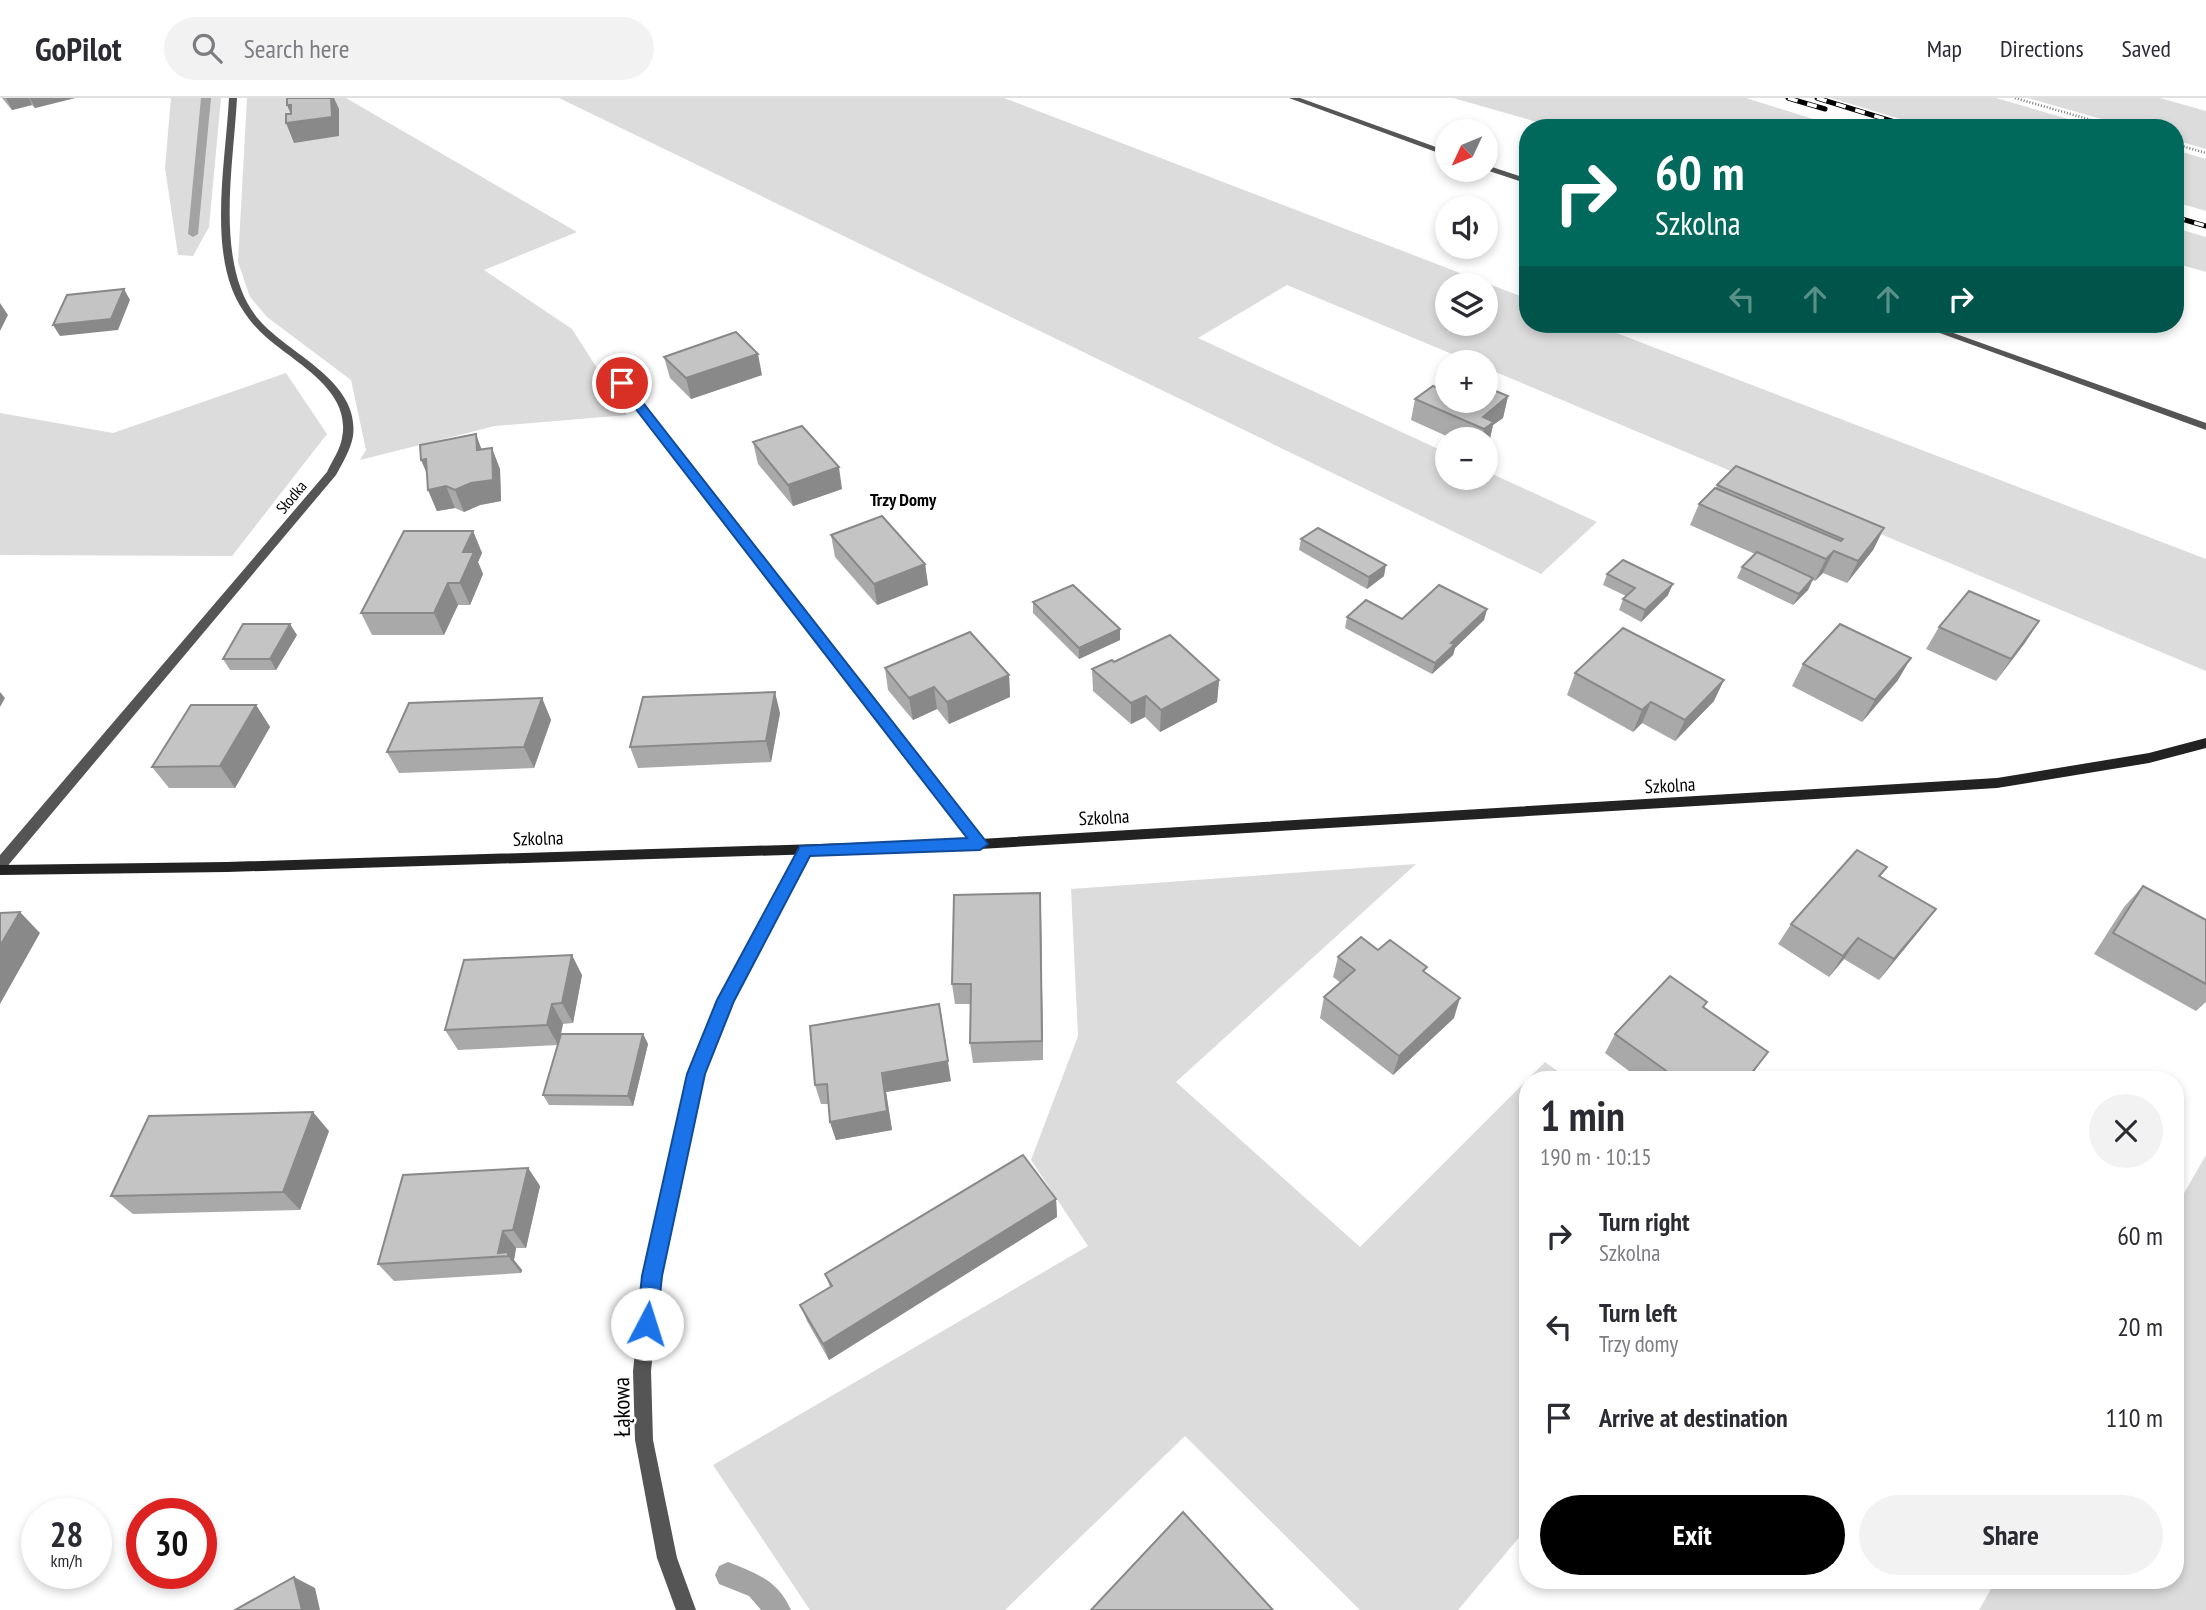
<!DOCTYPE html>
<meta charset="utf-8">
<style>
body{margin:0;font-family:"PT Sans Narrow",sans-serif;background:#f2f2f3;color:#2b2b33;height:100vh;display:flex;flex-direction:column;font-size:26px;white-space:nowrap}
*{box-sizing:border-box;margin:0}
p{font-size:23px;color:#7c7c81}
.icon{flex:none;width:38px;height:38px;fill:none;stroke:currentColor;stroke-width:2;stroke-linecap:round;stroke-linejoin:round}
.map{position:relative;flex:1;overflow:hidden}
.details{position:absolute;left:1519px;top:973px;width:665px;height:518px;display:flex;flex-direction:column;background:#fff;border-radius:28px;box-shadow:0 4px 10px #0003}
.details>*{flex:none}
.top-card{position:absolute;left:1519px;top:21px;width:665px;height:214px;border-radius:28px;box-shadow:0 4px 10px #0003;background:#00695c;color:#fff;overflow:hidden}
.needle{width:46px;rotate:226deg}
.fabs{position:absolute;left:1435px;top:21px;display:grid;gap:14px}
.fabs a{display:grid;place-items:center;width:63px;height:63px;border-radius:50%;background:#fff;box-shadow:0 4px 10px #0003;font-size:35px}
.speed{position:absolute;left:21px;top:1400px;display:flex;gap:14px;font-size:35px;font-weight:700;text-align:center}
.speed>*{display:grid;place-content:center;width:91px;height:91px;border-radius:50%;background:#fff;box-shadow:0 4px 10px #0003;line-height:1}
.speed small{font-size:18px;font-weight:400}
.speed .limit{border:10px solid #d22;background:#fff;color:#111}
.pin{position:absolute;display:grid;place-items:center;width:60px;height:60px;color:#fff;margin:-30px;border:4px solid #fff;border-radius:50%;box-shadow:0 2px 7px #0007}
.me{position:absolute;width:77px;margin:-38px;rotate:5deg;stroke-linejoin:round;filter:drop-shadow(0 0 5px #0008)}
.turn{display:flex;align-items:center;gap:24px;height:147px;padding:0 21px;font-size:32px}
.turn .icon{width:91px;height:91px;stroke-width:2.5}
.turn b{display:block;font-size:49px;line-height:60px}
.lanes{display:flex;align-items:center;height:66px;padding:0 21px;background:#0003;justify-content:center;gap:35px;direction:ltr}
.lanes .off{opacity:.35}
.round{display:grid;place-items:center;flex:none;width:74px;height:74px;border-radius:37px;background:#f2f2f3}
.head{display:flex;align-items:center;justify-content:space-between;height:119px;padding:0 21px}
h1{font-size:42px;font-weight:700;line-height:52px}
.action{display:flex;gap:14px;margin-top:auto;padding:14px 21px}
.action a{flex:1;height:80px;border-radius:42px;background:#000;color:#fff;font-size:28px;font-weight:700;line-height:80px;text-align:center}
.action a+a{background:#f2f2f3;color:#2b2b33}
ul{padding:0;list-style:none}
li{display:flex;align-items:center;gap:21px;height:91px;padding:0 21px}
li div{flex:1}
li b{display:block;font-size:26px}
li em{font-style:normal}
header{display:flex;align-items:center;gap:42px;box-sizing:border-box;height:98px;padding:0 35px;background:#fff;border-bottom:2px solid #e1e1e2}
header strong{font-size:33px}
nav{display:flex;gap:38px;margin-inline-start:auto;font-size:24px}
.search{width:490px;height:63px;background:#f2f2f3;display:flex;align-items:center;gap:18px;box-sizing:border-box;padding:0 24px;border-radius:38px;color:#7c7c81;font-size:26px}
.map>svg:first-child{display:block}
.green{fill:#dcdcdc;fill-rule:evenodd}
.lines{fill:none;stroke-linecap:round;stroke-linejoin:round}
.stream{fill:#a3a3a3;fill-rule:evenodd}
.path{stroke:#777;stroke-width:2.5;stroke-dasharray:1 2;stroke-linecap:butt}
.lane{fill:#555;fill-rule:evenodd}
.street{fill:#555;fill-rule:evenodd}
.secondary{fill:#222;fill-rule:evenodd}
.rail-casing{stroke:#000;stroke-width:5}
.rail{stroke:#fff;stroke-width:3.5;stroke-dasharray:10;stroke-linecap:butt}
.wall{fill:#a9a9a9}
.shaded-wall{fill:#898989}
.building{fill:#c4c4c4;stroke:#898989;stroke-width:2}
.route{fill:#1a73e8;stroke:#114b97;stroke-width:2}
.labels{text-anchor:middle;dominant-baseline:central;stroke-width:5;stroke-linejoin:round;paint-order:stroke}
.far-street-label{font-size:16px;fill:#000;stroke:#fff}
.far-neighbourhood-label{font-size:18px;font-weight:bold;fill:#000;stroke:#fff}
.street-label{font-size:19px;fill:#000;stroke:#fff}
.near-street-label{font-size:23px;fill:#000;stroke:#fff}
</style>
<header>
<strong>GoPilot</strong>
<div class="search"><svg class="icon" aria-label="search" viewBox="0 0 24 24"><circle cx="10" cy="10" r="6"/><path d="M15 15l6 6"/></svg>Search here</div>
<nav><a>Map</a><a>Directions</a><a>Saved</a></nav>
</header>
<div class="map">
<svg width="2206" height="1512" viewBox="0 0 2206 1512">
<rect width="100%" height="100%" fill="#fff"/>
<g class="green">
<polygon points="171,0 221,0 209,129 193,158 178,157 165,70"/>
<polygon points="247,0 346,0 577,134 484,172 572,231 627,317 495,328 360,362 366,352 351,282 267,219 250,199 238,164"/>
<path d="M559 0H1004L1528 201V226H1593L2206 461V573L1486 270V264H1471L1287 187 1198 240 1447 355V380H1486V373L1597 424 1541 476ZM1447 187H1486V226H1447Z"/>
<polygon points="1453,0 1746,0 1842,30 1558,30"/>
<polygon points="1831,0 1996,0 2099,30 1930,30"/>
<polygon points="2028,0 2160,0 2206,13 2206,51 2175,42 2175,30 2133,30"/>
<polygon points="2175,52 2206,61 2206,113 2175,104"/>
<polygon points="2175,130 2206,139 2206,174 2175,165"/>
<polygon points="286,275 327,336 232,458 0,457 0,315 113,335"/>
<polygon points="1416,766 1176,984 1360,1149 1545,964 1570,982 1528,982 1528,1429 1458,1512 1360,1512 1185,1338 1005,1512 810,1512 713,1367 1088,1148 1031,1062 1078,938 1071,791"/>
<polygon points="2206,1057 2206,1512 1979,1512 1996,1482 2175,1482 2175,1111"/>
</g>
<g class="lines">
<g class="stream">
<polygon points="201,0 211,0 198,136 193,139 188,136"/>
<path d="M728 1464C756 1475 778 1482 791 1512H761L749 1498 719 1486 715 1477 719 1468Z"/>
</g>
<g class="path">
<polyline points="2015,0 2119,30"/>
<polyline points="2175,46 2206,55"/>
</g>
<g class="lane">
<polygon points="1289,0 1300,0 1447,53 1447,58"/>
<polygon points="1486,67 1528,81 1528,86 1486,72"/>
<polygon points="1915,226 1928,226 2206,325 2206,332"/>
</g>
<g class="street">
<path d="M229 0H237C234 58 220 135 241 191 245 202 252 214 260 223 290 257 360 283 353 338 351 351 342 366 336 377L5 771 0 772V757L327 374C332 363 340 352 342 340 352 292 295 265 266 239 251 226 239 209 232 191 211 136 226 58 229 0Z"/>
<polygon points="622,282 626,283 985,742 987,746 985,750 975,750 618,287 617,285"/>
<polygon points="805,747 810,748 812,752 733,903 704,976 661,1178 651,1273 653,1342 677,1460 696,1512 676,1512 657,1460 635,1342 633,1273 643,1178 688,976 718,902 800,748"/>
</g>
<polygon class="secondary" points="2206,640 2206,650 2149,665 1997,690 980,751 227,774 0,777 0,767 227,764 980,741 1997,680 2149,655"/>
<defs>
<g id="rail">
<polyline points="1788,0 1825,11"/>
<polyline points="1817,0 1914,30"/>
<polyline points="2175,119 2206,128"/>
</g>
</defs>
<use href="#rail" class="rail-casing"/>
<use href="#rail" class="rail"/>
</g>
<g class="wall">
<polygon points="2,0 75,0 35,10 32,7 12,12"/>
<polygon points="664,259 762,277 691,301 670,280"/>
<polygon points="1508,298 1503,320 1493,327 1489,345 1486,348 1486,341 1453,341 1411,322 1415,301 1447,303"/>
<polygon points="753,344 842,391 793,408 758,366"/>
<polygon points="482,351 500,371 501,403 480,407 464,414 455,410 437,413 428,392"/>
<polygon points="1717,387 1884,430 1873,452 1847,485 1823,475 1815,483 1813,482 1808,492 1793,507 1737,480 1742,469 1755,456 1690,427 1699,406 1716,390"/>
<polygon points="473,433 482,455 478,464 483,476 470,507 458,507 444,537 372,537 361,515"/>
<polygon points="831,437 925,466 928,487 877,507 835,459"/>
<polygon points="1301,441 1384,478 1367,491 1299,452"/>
<polygon points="1607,476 1668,497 1641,524 1619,512 1623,501 1626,498 1603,487"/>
<polygon points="1033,504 1120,542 1079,561 1033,515"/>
<polygon points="1487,511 1484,522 1455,550 1453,557 1432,576 1345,530 1347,519 1402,521"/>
<polygon points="2039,523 1996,583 1926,551 1939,529"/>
<polygon points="297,537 276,572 230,572 223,561"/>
<polygon points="1114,564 1219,582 1217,604 1160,634 1145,619 1131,626 1093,593 1092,571"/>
<polygon points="1803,566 1898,582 1862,624 1792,588"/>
<polygon points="885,570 1009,577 1010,599 949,626 937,611 913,622 888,592"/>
<polygon points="1575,575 1714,603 1675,643 1642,625 1633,634 1567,597"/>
<polygon points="542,600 551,622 534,670 399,675 387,654"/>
<polygon points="256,607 270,629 235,690 169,690 152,669"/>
<polygon points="780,615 771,664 638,670 630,649"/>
<polygon points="1887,769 1880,779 1936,811 1879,882 1844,861 1829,879 1778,846 1791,826"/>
<polygon points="2143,788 2206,822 2206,904 2196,913 2094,856 2124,809"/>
<polygon points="1041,816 1043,962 973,965 970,945 971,906 955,906 952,886"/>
<polygon points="1378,852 1426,875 1454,920 1393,977 1320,920 1324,899 1341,885 1333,879 1338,859"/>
<polygon points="582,877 573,925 563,926 560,941 643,936 648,946 633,1008 549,1007 543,997 558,947 458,952 445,932"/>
<polygon points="1704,910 1754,974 1748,982 1641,982 1605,955 1615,936"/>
<polygon points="810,928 951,983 886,994 892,1032 836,1042 830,1024 828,1006 821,1006 815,987"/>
<polygon points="329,1033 300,1112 133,1116 111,1098"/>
<polygon points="528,1070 540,1088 526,1150 516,1150 514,1162 522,1172 521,1175 394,1183 378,1166"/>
<polygon points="1056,1101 1057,1119 829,1262 807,1223 800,1207 830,1189 825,1176"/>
</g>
<g class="shaded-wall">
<polygon points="6,0 29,0 32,7 12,12"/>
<polygon points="30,0 75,0 35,10"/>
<polygon points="331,0 334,0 339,11 339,38 294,45 286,25 294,24 287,7"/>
<polygon points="124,191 130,202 118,232 60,238 53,227"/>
<polygon points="0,205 8,217 0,233"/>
<polygon points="758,256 762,277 691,301 686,280"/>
<polygon points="1508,298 1503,320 1493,327 1489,345 1486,348 1486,341 1482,341 1484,331 1483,319"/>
<polygon points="476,336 484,358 477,352"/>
<polygon points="492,350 500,371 501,403 480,407 464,414 455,392"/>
<polygon points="426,361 430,383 421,362"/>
<polygon points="839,369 842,391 793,408 788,387"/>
<polygon points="446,388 455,410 437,413 428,392"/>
<polygon points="1884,430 1873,452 1847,485 1858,463"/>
<polygon points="473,433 482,455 478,464 483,476 470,507 460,485 463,454"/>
<polygon points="1834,453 1823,475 1815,483 1826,461"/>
<polygon points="925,466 928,487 877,507 874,486"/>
<polygon points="1386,467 1384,478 1367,491 1369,479"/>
<polygon points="1813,480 1808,492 1793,507 1799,496"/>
<polygon points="448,485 458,507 444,537 434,515"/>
<polygon points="1673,486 1668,497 1641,524 1645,512"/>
<polygon points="1487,511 1484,522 1455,550 1453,557 1432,576 1435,565 1451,545"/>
<polygon points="2039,523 2025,545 1996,583 2011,561"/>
<polygon points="290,526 297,537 276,572 270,561"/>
<polygon points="1120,531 1120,542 1079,561 1079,550"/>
<polygon points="1911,560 1898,582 1862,624 1875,602"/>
<polygon points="1009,577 1010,599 949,626 947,604"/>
<polygon points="1219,582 1217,604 1160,634 1161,612"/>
<polygon points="1724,582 1714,603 1675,643 1685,622"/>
<polygon points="934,589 937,611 913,622 909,600"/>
<polygon points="0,594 5,600 0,609"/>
<polygon points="775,594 780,615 771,664 766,643"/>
<polygon points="1146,598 1145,619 1131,626 1131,605"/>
<polygon points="542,600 551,622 534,670 524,649"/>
<polygon points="1651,604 1642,625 1633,634 1642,612"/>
<polygon points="256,607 270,629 235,690 220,668"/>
<polygon points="1040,795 1041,816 1043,962 1042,943"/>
<polygon points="1936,811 1920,832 1879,882 1894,861"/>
<polygon points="20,814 40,835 0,906 0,848"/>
<polygon points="1858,840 1844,861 1829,879 1843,858"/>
<polygon points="572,857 582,877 573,925 562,905"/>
<polygon points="1460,900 1454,920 1393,977 1399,958"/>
<polygon points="552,906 563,926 558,947 547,927"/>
<polygon points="939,906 951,983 886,994 892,1032 836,1042 830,1024 882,975"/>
<polygon points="643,936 648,946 633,1008 628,998"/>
<polygon points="1768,954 1748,982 1746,982"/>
<polygon points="313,1014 329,1033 300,1112 283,1094"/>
<polygon points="528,1070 540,1088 526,1150 513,1132"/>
<polygon points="1056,1101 1057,1119 829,1262 823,1246"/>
<polygon points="503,1133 516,1150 514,1162 522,1172 521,1175 508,1158 498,1155"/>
<polygon points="294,1479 315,1490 320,1512 302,1512"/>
</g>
<g class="building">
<polygon points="287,0 331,0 332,19 286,25 286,16 291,16 291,7 287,7"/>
<polygon points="124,191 111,221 53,227 67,197"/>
<polygon points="736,234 758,256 686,280 664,259"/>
<polygon points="1433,288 1447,294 1447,303 1486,303 1486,289 1508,298 1483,319 1494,324 1484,331 1415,301"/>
<polygon points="802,328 839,369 788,387 753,344"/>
<polygon points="476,336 477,352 492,350 493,382 471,385 455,392 446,388 428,392 426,361 421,362 420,347"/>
<polygon points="1736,368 1884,430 1858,463 1834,453 1826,461 1699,406 1715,390 1841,443 1843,441 1717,387"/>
<polygon points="882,418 925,466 874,486 831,437"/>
<polygon points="1318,430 1386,467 1369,479 1301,441"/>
<polygon points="404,433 473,433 463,454 474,454 460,485 448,485 434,515 361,515"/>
<polygon points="1757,454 1813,480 1799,496 1742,469"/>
<polygon points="1623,462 1673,486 1645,512 1623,501 1635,490 1607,476"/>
<polygon points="1073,487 1120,531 1079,550 1033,504"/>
<polygon points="1439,487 1487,511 1451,545 1455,546 1435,565 1347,519 1366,502 1402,521"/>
<polygon points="1969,493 2039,523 2011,561 1939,529"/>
<polygon points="243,526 290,526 270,561 223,561"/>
<polygon points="1840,526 1911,560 1875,602 1803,566"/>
<polygon points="1623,530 1724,582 1685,622 1651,604 1642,612 1575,575"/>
<polygon points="970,534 1009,577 947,604 934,589 909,600 885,570"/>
<polygon points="1170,537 1219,582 1161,612 1146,598 1131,605 1092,571 1112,562 1114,564"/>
<polygon points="775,594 766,643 630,649 643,599"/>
<polygon points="542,600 524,649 387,654 409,605"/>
<polygon points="191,607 256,607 220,668 152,669"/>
<polygon points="1857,752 1887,769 1879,778 1936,811 1894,861 1858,840 1843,858 1791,826"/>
<polygon points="2143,788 2206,822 2206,886 2113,835"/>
<polygon points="1040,795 1042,943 970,945 971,886 952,886 954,797"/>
<polygon points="20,814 0,848 0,815"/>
<polygon points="1361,839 1378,852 1390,842 1427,869 1423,873 1460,900 1399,958 1324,899 1355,872 1338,859"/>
<polygon points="572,857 562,905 552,906 547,927 445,932 464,862"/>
<polygon points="1670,878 1707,904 1703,909 1768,954 1746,982 1679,982 1615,936"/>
<polygon points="939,906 948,963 882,975 887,1013 830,1024 827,986 815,987 810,928"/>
<polygon points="561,936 643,936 628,998 543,997"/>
<polygon points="313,1014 283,1094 111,1098 149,1018"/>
<polygon points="1023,1057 1056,1101 823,1246 800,1207 832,1188 825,1176"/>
<polygon points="528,1070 513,1132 503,1133 498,1155 508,1154 508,1158 378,1166 403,1077"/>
<polygon points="1183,1414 1273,1512 1091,1512"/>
<polygon points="294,1479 302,1512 235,1512"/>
</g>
<polygon class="route" points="618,283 626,283 988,746 980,752 810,758 734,903 705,976 662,1178 657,1226 654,1233 647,1236 640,1233 637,1226 642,1178 687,976 717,902 800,748 967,740 618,288"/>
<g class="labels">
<g class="far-street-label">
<text transform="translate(291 399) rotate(-50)">Słodka</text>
</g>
<g class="far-neighbourhood-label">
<text x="903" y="401">Trzy Domy</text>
</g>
<g class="street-label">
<text transform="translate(1670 687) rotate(-3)">Szkolna</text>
<text transform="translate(1104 719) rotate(-3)">Szkolna</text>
<text transform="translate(538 740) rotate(-2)">Szkolna</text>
</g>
<g class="near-street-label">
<text transform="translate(621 1309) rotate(-91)">Łąkowa</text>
</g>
</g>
</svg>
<div class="fabs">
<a><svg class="needle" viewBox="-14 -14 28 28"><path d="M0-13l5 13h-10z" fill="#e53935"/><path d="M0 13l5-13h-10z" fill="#7c7c81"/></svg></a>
<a><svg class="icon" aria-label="sound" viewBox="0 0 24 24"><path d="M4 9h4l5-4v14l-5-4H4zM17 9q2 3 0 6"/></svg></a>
<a><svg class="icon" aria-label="layers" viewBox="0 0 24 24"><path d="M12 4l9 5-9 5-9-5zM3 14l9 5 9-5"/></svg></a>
<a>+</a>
<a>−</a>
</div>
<div class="speed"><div>28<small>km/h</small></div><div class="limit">30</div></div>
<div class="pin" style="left:622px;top:285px;background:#d93025"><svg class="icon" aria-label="arrive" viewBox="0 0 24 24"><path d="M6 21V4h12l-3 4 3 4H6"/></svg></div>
<svg class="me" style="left:647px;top:1226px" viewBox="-20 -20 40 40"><circle r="19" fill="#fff"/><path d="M0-13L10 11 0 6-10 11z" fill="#1a73e8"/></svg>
<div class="top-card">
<div class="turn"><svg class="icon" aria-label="right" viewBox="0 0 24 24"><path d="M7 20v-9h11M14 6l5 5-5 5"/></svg><div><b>60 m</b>Szkolna</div></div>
<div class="lanes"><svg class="icon off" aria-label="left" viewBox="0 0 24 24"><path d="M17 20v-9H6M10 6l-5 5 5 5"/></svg><svg class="icon off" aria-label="ahead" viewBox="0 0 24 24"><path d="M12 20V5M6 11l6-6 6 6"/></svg><svg class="icon off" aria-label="ahead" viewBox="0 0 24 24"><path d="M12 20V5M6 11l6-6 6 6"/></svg><svg class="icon" aria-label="right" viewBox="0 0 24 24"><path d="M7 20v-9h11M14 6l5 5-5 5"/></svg></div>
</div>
<section class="details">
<div class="head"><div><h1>1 min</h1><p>190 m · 10:15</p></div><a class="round"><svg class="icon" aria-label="close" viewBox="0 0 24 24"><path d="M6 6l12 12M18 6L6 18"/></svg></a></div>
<ul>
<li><svg class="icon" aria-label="right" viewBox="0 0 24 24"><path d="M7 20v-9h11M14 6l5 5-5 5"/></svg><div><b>Turn right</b><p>Szkolna</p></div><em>60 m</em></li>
<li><svg class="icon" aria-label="left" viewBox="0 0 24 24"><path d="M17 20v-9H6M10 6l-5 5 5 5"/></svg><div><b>Turn left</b><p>Trzy domy</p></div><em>20 m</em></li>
<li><svg class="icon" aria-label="arrive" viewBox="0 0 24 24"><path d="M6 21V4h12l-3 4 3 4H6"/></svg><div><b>Arrive at destination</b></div><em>110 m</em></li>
</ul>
<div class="action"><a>Exit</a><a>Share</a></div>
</section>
</div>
